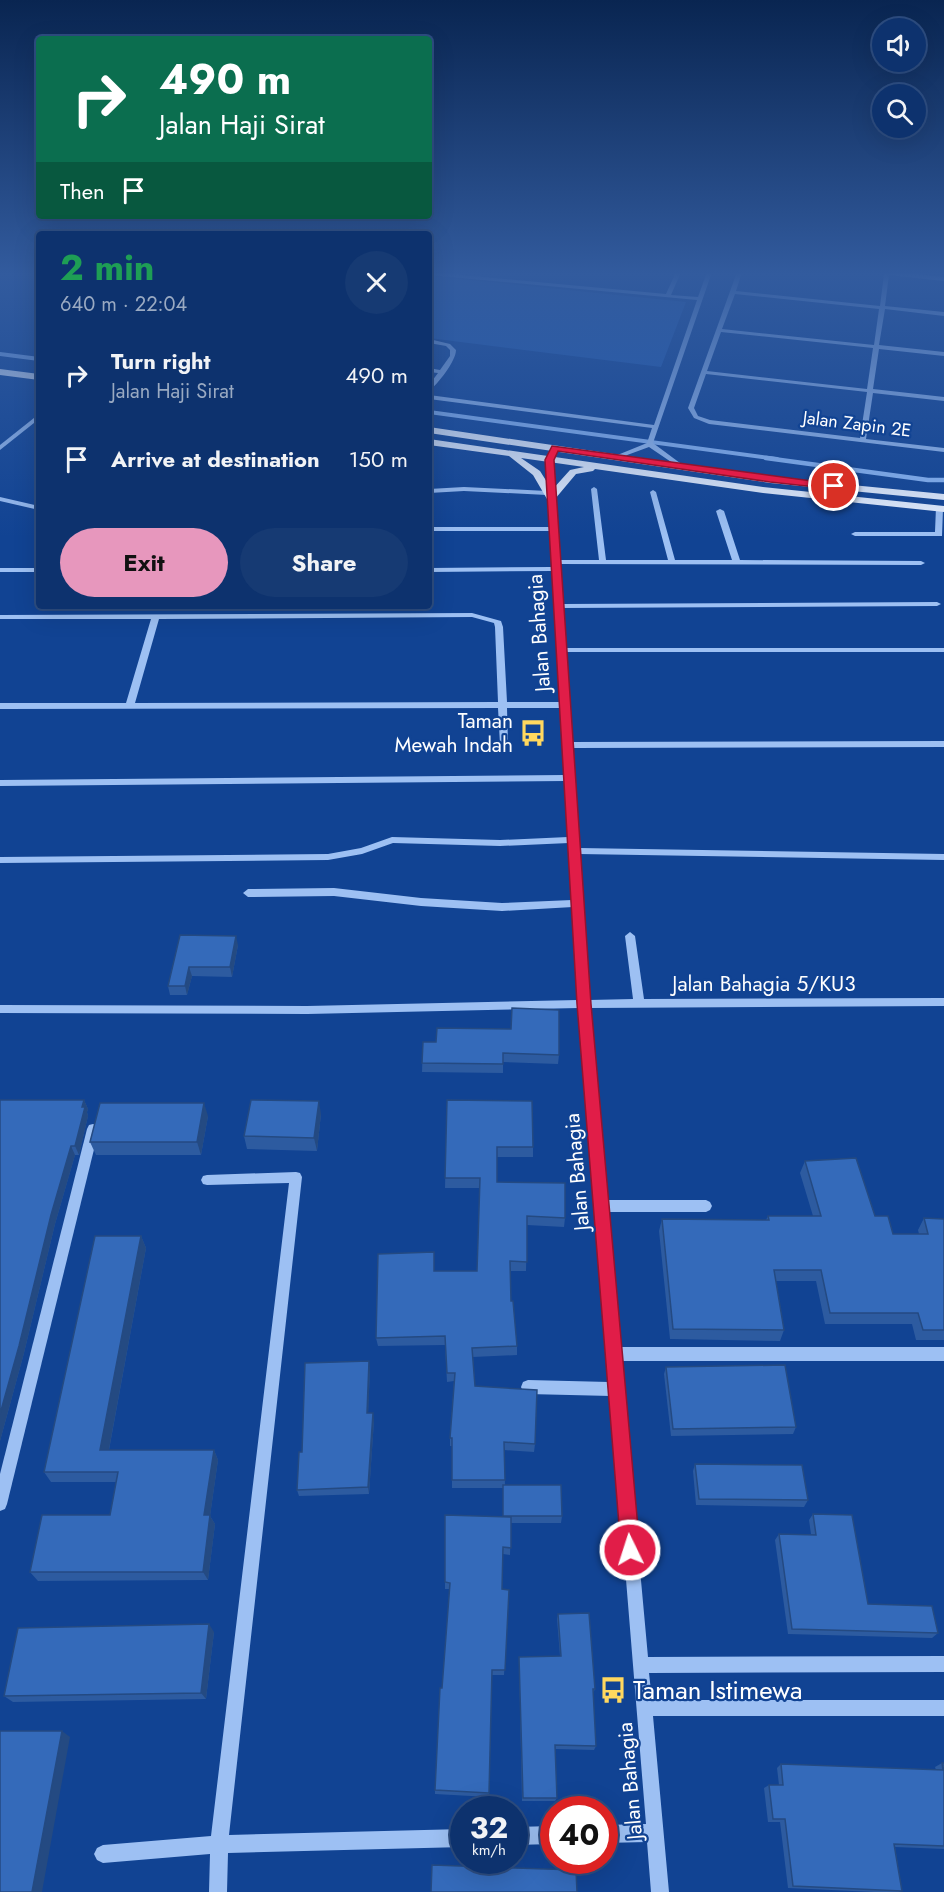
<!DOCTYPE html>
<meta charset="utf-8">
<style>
body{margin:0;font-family:Jost,sans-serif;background:#163a73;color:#f1f3f6;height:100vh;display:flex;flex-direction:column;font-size:22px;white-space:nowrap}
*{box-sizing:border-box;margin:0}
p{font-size:20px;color:#9aaac2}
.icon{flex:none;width:33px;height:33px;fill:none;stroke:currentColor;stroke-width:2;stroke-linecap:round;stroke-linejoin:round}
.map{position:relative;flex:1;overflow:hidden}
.details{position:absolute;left:36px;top:231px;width:396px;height:378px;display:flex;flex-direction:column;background:#0d326e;border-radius:6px;box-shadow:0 6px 24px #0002,0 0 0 2px #2d4d81}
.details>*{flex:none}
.guide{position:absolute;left:36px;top:36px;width:396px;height:183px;border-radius:6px;box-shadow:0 6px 24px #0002,0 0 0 2px #2d4d81;background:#0b6e4f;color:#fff;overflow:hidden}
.buttons{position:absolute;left:872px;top:18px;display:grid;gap:12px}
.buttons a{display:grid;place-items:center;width:54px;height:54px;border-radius:50%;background:#0d326e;box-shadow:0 6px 24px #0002,0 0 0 2px #2d4d81;font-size:30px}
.speed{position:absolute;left:450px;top:1796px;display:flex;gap:12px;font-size:30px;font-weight:700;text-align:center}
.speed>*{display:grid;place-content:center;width:78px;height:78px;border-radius:50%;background:#0d326e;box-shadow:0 6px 24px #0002,0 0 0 2px #2d4d81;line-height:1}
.speed small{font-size:15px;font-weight:400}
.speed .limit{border:9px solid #d22;background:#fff;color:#111}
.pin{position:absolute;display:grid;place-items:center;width:51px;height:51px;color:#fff;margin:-26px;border:3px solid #fff;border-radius:50%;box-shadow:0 2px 6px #0007}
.me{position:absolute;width:66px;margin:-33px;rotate:356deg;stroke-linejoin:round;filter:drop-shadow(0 0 4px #0008)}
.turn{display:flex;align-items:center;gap:21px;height:126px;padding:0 24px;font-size:27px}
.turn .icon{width:78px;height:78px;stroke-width:2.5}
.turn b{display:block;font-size:42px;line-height:51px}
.then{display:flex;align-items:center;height:57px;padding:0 24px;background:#0003;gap:12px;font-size:22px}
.round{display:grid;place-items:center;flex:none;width:63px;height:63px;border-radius:32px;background:#163a73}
.overview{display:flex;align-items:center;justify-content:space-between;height:102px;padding:0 24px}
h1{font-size:36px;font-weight:700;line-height:45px;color:#1e9e55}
.cta{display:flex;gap:12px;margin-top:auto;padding:12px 24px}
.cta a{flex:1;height:69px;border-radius:36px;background:#e797bd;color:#111;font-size:24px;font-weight:700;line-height:69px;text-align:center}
.cta a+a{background:#163a73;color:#f1f3f6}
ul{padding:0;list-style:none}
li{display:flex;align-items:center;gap:18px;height:84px;padding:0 24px}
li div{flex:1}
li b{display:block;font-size:22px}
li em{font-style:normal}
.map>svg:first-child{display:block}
.green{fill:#225cb2}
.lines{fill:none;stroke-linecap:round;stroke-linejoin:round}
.stream-far1{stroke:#8fbaf7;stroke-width:4}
.stream{stroke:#8fbaf7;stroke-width:4.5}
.minor{fill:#9dc0f3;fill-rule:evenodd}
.major{fill:#e9f1ff;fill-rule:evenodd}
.wall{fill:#2d5ba0}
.shaded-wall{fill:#244a82}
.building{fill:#346aba;stroke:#244a82;stroke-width:1.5}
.route{fill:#e11d48;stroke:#92132f;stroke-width:1.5}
.labels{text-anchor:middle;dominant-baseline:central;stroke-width:4.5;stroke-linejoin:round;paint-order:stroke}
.far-street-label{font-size:18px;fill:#fff;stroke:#114393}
.street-label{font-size:21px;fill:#fff;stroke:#114393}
.poi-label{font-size:21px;fill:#fff;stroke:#114393;text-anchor:end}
.near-poi-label{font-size:26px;fill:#fff;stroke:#114393;text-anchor:start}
</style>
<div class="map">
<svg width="944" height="1892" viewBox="0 0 944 1892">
<rect width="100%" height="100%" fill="#114393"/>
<polygon class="green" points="429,276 686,302 661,367 429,338"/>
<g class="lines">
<g class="stream-far1">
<polyline points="0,354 39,359"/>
<polyline points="429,412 777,459"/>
</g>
<polyline class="stream" points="766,458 928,480 944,480"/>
<g class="minor">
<polygon points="429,272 666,294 676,272 681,272 671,295 698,297 707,272 712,272 653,443 684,466 684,468 680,468 649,447 619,458 615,458 615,456 647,443 652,428 429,399 429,395 654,425 697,300 429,275"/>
<path d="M737 272H742L736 291 880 306 884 274 875 272H896L944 277V281L889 275 885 306 944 312V316L885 309 879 345 944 352V356L879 349 873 389 944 397V401L873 393 866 439 944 448V452L709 424 694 418 688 408ZM735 294 879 309 874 345 722 329ZM721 332 873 348 867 389 707 371ZM706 374 867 392 860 438 710 420 698 416 694 408Z"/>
<path d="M429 339 450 344 456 350C456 361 438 384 429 391V385L438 373 429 372V368L440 370 450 356V350L446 346 429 343Z"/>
<polygon points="39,414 39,419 0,450 0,445"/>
<path d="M555 446 558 448 553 460 559 560H599L591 489 594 487 597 489 606 560H668L650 492 653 490 656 492 675 560H732L716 511 720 509 724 511 740 560 921 561 925 563 921 565 559 564 562 604 937 602 941 604 937 606 562 608 565 648H944V652H565L571 742 944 741V747L572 748 579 848 944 854V860L579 854 589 1000 633 999 625 936 630 932 635 936 644 999 944 998V1006L590 1008 607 1200H706L710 1202 712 1206 710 1210 706 1212H608L620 1347H944V1361H621L648 1657 944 1656V1672L649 1673 652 1700H944V1716H653L669 1892H651L647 1842 604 1843V1825L646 1824 611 1396 528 1394 523 1392 521 1387 523 1382 528 1380 609 1382 579 1008 307 1014 0 1013V1005L307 1006 578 1000 573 907 502 911 421 906 334 896 248 897 243 893 248 889 334 888 421 898 502 903 572 900 569 843 500 846 393 843 362 854 328 860 0 863V857L328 854 361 848 392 837 500 840 568 837 565 781 0 786V780L565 775 560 708H507L508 744 504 747 500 744 498 708 0 709V703H126L151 619H0V615L472 613 501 621 503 627 507 702H560L552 571 429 572V568L552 567 550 531H429V527H549L547 495 464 491 429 493V489L464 487 547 491C547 476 543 456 555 446ZM472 617 494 623 495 627 498 702 135 703 159 619Z"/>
<polygon points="0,497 39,506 39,510 0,501"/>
<polygon points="936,507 943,509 942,536 855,536 851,534 855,532 935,532"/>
<rect x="0" y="568" width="39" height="4"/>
<polygon points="93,1124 97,1125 99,1129 7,1504 5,1509 0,1511 0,1474 87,1129 89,1125"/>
<polygon points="296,1172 300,1173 302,1177 229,1835 464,1829 464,1847 228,1853 227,1892 209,1892 210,1854 103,1863 97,1860 94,1854 97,1848 103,1845 211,1836 289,1183 207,1185 203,1184 201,1180 203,1176 207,1175"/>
<polygon points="554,1826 554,1844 514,1845 514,1827"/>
</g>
<g class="major">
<polygon points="0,369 39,374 39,380 0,375"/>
<polygon points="429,427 770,477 944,494 944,500 770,483 429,433"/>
<path d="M429 439 763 487 944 506V512L763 493 595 469 593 471 576 474 555 499H547L533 475 509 456 429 445ZM521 458 584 467 570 470 552 490 540 471Z"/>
</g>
</g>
<g class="wall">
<polygon points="484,272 514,272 512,275"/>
<polygon points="180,935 238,945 232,977 192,976 187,995 170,995 168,986"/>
<polygon points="423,1042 559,1055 558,1064 503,1062 503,1073 422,1072"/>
<polygon points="0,1100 84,1100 88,1109 87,1112 88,1116 79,1155 75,1155 55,1224 24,1353 0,1441"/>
<polygon points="447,1100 533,1147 533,1157 497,1157 497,1182 565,1218 564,1227 527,1225 526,1271 510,1271 511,1301 517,1346 517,1355 473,1357 475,1386 535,1444 534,1452 504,1450 505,1485 562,1516 561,1523 511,1523 510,1555 503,1554 502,1589 509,1590 504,1675 492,1675 489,1797 435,1794 435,1790 450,1589 445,1589 445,1582 503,1516 503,1488 452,1488 452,1446 450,1446 450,1438 454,1381 447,1382 445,1345 378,1346 376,1338 435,1271 477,1271 480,1188 445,1188"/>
<polygon points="321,1114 317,1151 247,1149 244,1136"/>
<polygon points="208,1116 201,1155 96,1155 90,1142"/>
<polygon points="805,1161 875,1216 893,1234 919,1234 918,1230 924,1218 944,1219 944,1340 916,1340 912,1324 825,1324 816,1281 776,1281 784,1330 780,1341 670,1339 659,1231 662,1219 766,1220 768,1216 813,1216 800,1173"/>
<polygon points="141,1236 146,1248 109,1450 214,1450 218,1460 210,1516 215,1524 208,1580 38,1581 30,1572 110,1515 116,1482 51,1482 44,1472"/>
<polygon points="666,1367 796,1427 793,1434 671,1436 664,1374"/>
<polygon points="370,1369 368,1413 374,1420 369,1494 299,1496 297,1490 302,1452"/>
<polygon points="695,1464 808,1500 804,1507 696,1505 693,1471"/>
<polygon points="813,1514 868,1604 938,1633 932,1638 788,1634 775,1540 779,1534 811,1534 809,1520"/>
<polygon points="558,1614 595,1689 593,1693 596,1746 594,1750 555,1749 557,1798 555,1801 522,1801 519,1657 560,1656 557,1619"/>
<polygon points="214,1632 206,1699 13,1702 4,1696"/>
<polygon points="942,1763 944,1763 944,1849 895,1847 902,1891 898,1892 874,1892 788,1888 780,1822 768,1822 764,1788 769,1785 779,1785 777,1768 781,1764 936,1770 935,1767"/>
</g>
<g class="shaded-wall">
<polygon points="236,936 238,945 232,977 230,967"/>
<polygon points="189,967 192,976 187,995 185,986"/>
<polygon points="84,1100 88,1109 87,1112 88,1116 79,1155 75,1146"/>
<polygon points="319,1101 321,1114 317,1151 314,1138"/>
<polygon points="204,1103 208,1116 201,1155 197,1142"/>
<polygon points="71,1146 75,1155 55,1224 24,1353 0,1441 0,1414 51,1215"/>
<polygon points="141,1236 146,1248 107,1460 100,1450"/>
<polygon points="369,1361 370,1369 368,1420 367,1413"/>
<polygon points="373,1413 374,1420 369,1494 368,1487"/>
<polygon points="214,1450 218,1460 210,1516 215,1524 208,1580 203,1572 204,1515"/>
<polygon points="209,1624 214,1632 206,1699 201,1693"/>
<polygon points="62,1731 70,1737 42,1892 32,1892"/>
</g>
<g class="building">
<polygon points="180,935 236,936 230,967 189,967 185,986 168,986"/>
<polygon points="512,1008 559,1010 559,1055 503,1053 503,1064 422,1063 423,1042 436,1042 437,1028 511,1029"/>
<polygon points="0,1100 84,1100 82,1107 85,1107 75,1146 71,1146 51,1215 19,1346 0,1414"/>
<polygon points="251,1100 319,1101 314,1138 244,1136"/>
<polygon points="447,1100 532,1101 533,1147 497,1147 497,1182 565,1183 565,1218 527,1216 527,1262 510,1261 511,1301 513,1301 517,1346 472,1348 475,1386 537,1390 535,1444 504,1442 505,1480 452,1480 452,1438 450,1438 455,1373 447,1373 445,1336 376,1338 378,1254 434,1252 434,1271 477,1271 480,1178 445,1178"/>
<polygon points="100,1103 204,1103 197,1142 90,1142"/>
<polygon points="856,1158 875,1216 888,1216 893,1234 928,1234 924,1218 944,1219 944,1330 923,1330 918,1313 830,1313 821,1270 774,1270 784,1330 673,1329 662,1219 769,1220 768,1216 821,1216 805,1161"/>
<polygon points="95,1236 141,1236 100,1450 214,1450 204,1515 210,1515 203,1572 30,1572 42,1515 110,1515 118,1472 44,1472"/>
<polygon points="369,1361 367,1413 373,1413 368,1487 297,1490 299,1452 302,1452 305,1363"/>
<polygon points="785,1365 796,1427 673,1429 666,1367"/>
<polygon points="695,1464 802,1465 808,1500 699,1499"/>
<polygon points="503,1485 561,1485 562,1516 503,1516"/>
<polygon points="813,1514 852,1515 868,1604 932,1606 938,1633 792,1629 779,1534 816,1535"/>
<polygon points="445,1515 511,1517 511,1548 503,1547 502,1589 509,1590 505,1670 492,1670 489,1793 435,1790 440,1688 442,1688 450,1583 445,1582"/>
<polygon points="589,1613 595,1689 593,1689 596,1746 555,1745 557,1798 523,1798 519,1657 561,1656 558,1614"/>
<polygon points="209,1624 201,1693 4,1696 18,1628"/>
<polygon points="0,1731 62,1731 32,1892 0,1892"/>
<polygon points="942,1763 944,1763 944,1846 894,1844 902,1891 793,1886 785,1819 773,1819 769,1785 783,1785 781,1764 943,1770"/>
<polygon points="432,1865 576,1870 577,1892 431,1892"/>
</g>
<linearGradient id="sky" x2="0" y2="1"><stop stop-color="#092551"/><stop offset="0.51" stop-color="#325b9e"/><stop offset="1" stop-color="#325b9e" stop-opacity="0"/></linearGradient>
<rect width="944" height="537" fill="url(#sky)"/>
<polygon class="route" points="552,446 834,484 838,486 834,489 770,482 558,451 554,460 591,1004 640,1550 637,1557 630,1560 623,1557 621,1550 577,1004 545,460"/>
<defs>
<symbol id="bus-bare" viewBox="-9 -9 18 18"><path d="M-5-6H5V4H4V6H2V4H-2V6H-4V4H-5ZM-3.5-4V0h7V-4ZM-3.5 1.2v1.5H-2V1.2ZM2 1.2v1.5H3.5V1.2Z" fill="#ffd85f" stroke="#114393" stroke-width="2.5" paint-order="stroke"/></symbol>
</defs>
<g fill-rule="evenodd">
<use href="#bus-bare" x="514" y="714" width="38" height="38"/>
<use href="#bus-bare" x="594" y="1671" width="38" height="38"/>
</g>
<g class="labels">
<g class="far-street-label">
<text transform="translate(857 424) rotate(7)">Jalan Zapin 2E</text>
</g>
<g class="street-label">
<text transform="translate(539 633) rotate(-94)">Jalan Bahagia</text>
<text x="764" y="984">Jalan Bahagia 5/KU3</text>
<text transform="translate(577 1172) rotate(-95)">Jalan Bahagia</text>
<text transform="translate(630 1781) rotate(-95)">Jalan Bahagia</text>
</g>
<g class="poi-label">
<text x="513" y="721">Taman<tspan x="513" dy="24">Mewah Indah</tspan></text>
</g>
<g class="near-poi-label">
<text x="633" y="1690">Taman Istimewa</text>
</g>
</g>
</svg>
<div class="buttons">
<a><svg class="icon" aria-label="sound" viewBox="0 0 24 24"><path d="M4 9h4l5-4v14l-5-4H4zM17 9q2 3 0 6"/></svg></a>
<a><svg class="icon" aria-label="search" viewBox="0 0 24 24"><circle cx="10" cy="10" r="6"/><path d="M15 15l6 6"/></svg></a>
</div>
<div class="speed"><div>32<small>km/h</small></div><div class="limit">40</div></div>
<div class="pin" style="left:834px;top:486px;background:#d93025"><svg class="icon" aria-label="arrive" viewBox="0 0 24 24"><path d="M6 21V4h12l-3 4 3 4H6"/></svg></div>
<svg class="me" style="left:630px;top:1550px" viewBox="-20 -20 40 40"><circle r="17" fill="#e11d48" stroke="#fff" stroke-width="3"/><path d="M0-11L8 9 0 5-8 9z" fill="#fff"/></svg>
<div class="guide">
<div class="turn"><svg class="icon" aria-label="right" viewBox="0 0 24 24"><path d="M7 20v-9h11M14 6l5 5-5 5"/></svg><div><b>490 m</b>Jalan Haji Sirat</div></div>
<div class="then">Then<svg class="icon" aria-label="arrive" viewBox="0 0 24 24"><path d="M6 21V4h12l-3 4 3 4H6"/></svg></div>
</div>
<section class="details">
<div class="overview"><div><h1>2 min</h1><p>640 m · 22:04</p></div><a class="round"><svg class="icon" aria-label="close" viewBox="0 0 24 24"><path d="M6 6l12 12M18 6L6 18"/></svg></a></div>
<ul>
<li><svg class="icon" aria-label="right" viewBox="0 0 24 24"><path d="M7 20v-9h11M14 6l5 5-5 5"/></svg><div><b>Turn right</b><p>Jalan Haji Sirat</p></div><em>490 m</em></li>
<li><svg class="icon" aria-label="arrive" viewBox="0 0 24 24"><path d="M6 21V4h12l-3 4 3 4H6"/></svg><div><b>Arrive at destination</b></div><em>150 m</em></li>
</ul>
<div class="cta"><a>Exit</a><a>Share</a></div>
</section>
</div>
